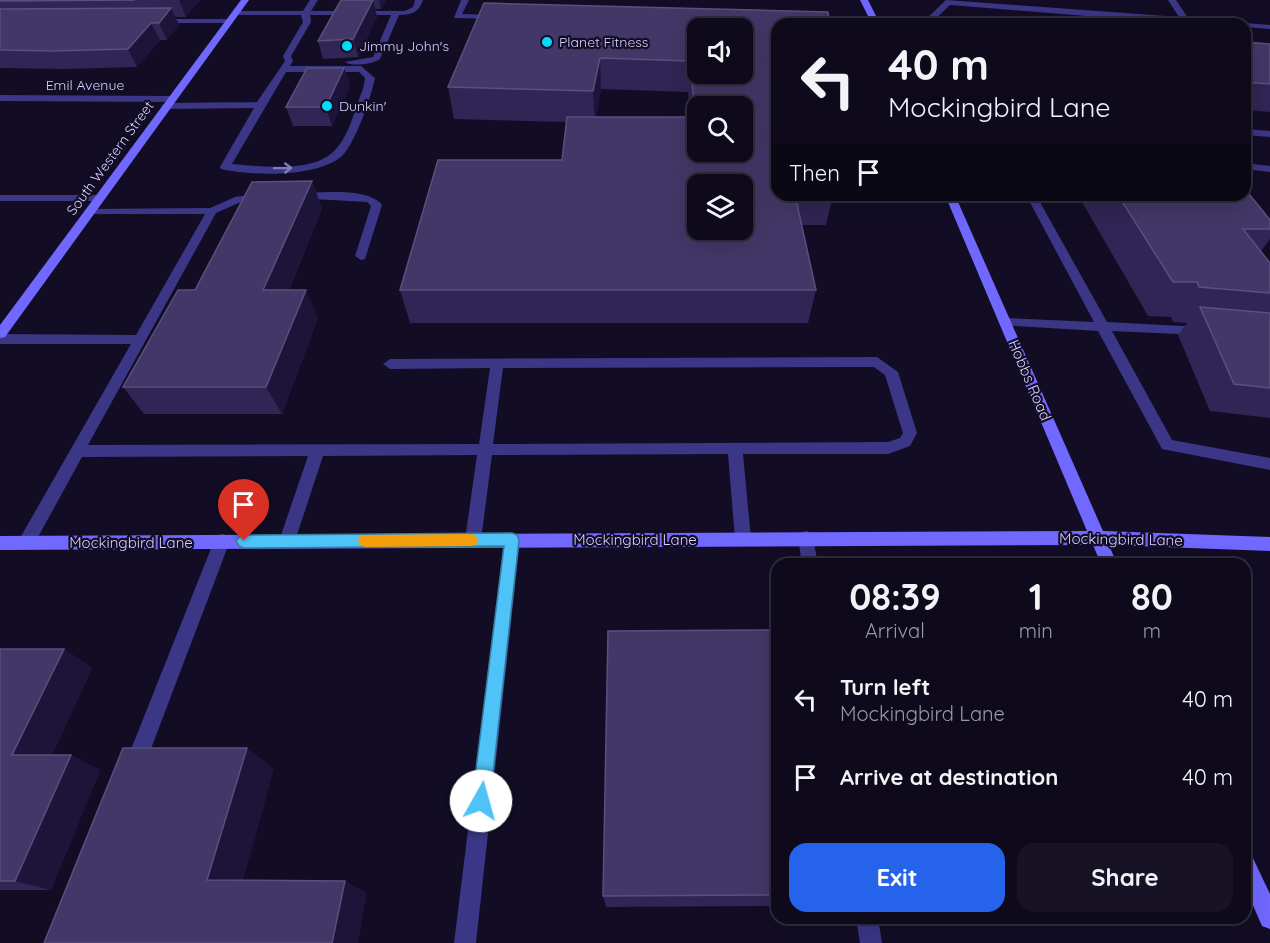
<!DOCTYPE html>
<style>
body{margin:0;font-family:Quicksand,sans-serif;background:#171325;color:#f1f3f6;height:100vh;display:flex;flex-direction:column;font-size:22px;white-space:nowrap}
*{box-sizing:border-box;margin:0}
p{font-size:20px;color:#9b9aa3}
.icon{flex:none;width:33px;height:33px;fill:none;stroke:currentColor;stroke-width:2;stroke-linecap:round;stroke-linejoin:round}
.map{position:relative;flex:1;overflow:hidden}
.drawer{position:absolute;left:771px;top:558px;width:480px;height:366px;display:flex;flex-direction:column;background:#0e0a1c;border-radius:18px;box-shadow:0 6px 24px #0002,0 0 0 2px #2e2b3b}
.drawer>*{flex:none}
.hud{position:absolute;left:771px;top:18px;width:480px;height:183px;border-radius:18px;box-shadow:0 6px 24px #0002,0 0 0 2px #2e2b3b;background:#0e0a1c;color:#f1f3f6;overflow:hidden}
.fabs{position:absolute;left:687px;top:18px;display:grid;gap:12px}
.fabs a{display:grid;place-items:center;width:66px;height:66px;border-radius:12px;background:#0e0a1c;box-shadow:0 6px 24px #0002,0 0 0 2px #2e2b3b;font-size:30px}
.pin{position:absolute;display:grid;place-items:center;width:51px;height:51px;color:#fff;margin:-62px -26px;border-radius:50% 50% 50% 0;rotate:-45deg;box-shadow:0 0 6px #0007}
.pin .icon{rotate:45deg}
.me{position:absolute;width:66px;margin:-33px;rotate:7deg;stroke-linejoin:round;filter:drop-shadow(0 0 4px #0008)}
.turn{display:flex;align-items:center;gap:21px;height:126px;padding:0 18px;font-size:27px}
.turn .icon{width:78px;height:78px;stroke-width:2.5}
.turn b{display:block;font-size:42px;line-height:51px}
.then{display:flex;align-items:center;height:57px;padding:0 18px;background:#0003;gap:12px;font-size:22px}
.eta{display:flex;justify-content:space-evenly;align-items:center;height:102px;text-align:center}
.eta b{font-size:36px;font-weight:800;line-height:42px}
.cta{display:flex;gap:12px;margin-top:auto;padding:12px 18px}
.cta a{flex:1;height:69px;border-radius:18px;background:#2563eb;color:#fff;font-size:24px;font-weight:800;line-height:69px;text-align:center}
.cta a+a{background:#171325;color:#f1f3f6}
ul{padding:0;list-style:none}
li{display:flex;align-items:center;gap:18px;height:78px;padding:0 18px}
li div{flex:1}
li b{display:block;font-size:22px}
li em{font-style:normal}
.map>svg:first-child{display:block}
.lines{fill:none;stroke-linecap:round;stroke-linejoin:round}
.lane{fill:#3b3686;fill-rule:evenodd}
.street{fill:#3b3686;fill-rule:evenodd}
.secondary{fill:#7068ff;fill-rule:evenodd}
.wall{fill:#302554;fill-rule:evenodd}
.shaded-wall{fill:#1c1439}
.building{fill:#423766;stroke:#59507e;stroke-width:1.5;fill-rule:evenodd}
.oneway{stroke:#817cbc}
.route{fill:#4fc3f7;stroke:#337fa1;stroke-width:1.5}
.slow{fill:#f59e0b}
.poi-dot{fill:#00dcfc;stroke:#120d25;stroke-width:2}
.labels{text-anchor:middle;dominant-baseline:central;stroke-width:4.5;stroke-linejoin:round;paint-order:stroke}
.far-poi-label{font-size:14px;fill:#d7d1ff;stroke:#120d25;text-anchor:start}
.far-street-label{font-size:14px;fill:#d7d1ff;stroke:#120d25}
.street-label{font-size:15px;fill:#d7d1ff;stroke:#120d25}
</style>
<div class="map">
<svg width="1270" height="943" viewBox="0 0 1270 943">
<rect width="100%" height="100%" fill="#120d25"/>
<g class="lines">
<g class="lane">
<path d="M310 0H318L311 11H405L413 7 415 0H423C419 12 412 15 399 15L380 59C373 64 352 67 345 62L373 57 391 15H310L311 22 291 56 293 61 290 66H361L375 78C371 97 356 141 343 155 319 178 252 176 221 169L220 167 254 108 166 109 161 106 166 103 257 102 285 61 283 56 303 22 301 15H235L231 13 235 11H303ZM286 72H359L365 78 363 89C355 108 350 134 336 149 315 174 261 166 232 164Z"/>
<polygon points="461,0 469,0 462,14 497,15 501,17 497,19 454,18"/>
<polygon points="946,0 1179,17 1168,0 1176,0 1188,18 1235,22 1239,24 1184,24 950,5 930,24 921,24"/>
<polygon points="159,19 230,19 234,21 230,23 156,23 155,21"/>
<polygon points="1245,23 1270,25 1270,29 1245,27 1245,24 1242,24"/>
<polygon points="1245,129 1270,131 1270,137 1245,135"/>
<polygon points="1245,163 1270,166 1270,172 1245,169"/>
<path d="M263 193 267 194V198L241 202 216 213 88 445 479 444 490 368 390 369 383 364 390 359 877 357 898 372 917 433 910 446 888 454H743L751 539 749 544 743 546 737 544 735 539 728 454 492 455 481 540 479 545 473 547 467 545 465 540 477 455 323 456 295 541 293 546 287 548 281 546 279 541 308 456 82 457 32 548 26 550 20 548 18 543 20 538 131 344H0V334L136 335 205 214H90L86 213V209L210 208 235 197ZM874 367 885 375 903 433 900 438 888 442 493 444 503 368Z"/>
<path d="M299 193C322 193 368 187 382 205L365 259 361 260 355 256 371 206 367 202 295 198V194Z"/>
<polygon points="0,195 100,195 105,198 100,201 0,201"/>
<polygon points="1026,195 1036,195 1107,322 1201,327 1207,331 1201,335 1112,331 1172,440 1270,458 1270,470 1162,449 1098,331 1000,325 999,322 1005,318 1094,322"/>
<polygon points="806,531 812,533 818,564 802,564 798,538 800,533"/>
<polygon points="222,534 228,536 230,541 144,767 141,774 134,777 127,774 124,767 214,541 216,536"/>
<polygon points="856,918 878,918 882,943 860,943"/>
</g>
<g class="street">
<polygon points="0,95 171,96 176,99 171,102 0,101"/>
<polygon points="512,533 518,535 520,540 476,943 454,943 504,540 506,535"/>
</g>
<g class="secondary">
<polygon points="241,0 249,0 5,337 0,338 0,325"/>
<polygon points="860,0 868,0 880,24 872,24"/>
<polygon points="945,195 955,195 1103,531 1270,537 1270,551 1109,545 1117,564 1101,564 1093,545 0,550 0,536 1087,531"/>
<polygon points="1245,853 1252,856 1270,894 1270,929 1262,926 1245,887"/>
</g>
</g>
<g class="wall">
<polygon points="0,0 200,0 186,17 175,17 179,25 167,40 160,40 137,67 64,69 0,68"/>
<polygon points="341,0 386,0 381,9 375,9 377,17 358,57 323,59 318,41"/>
<path d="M828 12 777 195H833L826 225H802L816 290 808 323H410L400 290 562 160 566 122 454 119 448 87ZM601 89 688 92 690 117H596Z"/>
<polygon points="1245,42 1270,44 1270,112 1245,110"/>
<polygon points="344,68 350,86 332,126 293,126 286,107"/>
<polygon points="312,181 322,209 289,290 318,318 282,414 144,414 123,387 195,290"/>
<polygon points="1078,195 1245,195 1270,220 1270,239 1261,251 1270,263 1270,418 1210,411 1178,335 1187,323 1173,322 1171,317 1148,316"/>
<polygon points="777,630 777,906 606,907 603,896"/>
<polygon points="0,649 64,649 92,668 52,755 71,755 100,770 51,890 0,890"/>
</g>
<g class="shaded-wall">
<polygon points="179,0 200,0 186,17"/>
<polygon points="373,0 377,17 358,57 353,39"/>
<polygon points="379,0 386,0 381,9"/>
<polygon points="171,8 179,25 167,40 159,23"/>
<polygon points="151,23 160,40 137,67 128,49"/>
<polygon points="600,58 601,89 595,123 593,91"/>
<polygon points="344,68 350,86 332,126 326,107"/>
<polygon points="312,181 322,209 277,318 263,290"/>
<polygon points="306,290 318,318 282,414 266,387"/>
<polygon points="64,649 92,668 45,770 12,755"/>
<polygon points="247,748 274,769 240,892 207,880"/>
<polygon points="71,755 100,770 51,890 15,881"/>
<polygon points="345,881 367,893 358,943 332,943"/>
</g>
<g class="building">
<polygon points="0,0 135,0 0,1"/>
<polygon points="341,0 373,0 353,39 318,41"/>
<path d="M484 3 828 12 830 24H777V195H795L816 290H400L438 160H562L567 117H695L690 61 600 58 593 91 448 87ZM698 28H742V74H698ZM698 106H742V152H698ZM698 184H742V230H698Z"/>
<polygon points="171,8 159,23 151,23 128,49 53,51 0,50 0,9"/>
<polygon points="1245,42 1270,44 1270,84 1245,82"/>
<polygon points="307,68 344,68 326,107 286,107"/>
<polygon points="312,181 263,290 306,290 266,387 123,387 178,290 195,290 252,182"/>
<polygon points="1245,189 1270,220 1270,229 1243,229 1270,263 1270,293 1199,287 1197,282 1173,282 1118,195 1245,195"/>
<polygon points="1200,307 1270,313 1270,388 1234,384"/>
<polygon points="777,630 777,895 603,896 608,631"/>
<polygon points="0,649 64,649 12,755 71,755 15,881 0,881"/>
<polygon points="123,748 247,748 207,880 345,881 332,943 44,943"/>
</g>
<defs><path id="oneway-shaft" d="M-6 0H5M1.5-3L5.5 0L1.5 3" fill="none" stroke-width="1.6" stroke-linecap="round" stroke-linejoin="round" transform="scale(1.5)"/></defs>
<use class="oneway" href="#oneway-shaft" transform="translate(283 168) rotate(-1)"/>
<polygon class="route" points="512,533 517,535 519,540 490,801 488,807 481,810 475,807 472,801 504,546 244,548 239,546 236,541 239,537 244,535"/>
<polygon class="slow" points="471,534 476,536 478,540 476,545 471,546 365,547 360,545 358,541 360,536 365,535"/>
<g class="poi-dot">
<circle cx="547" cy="42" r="6"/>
<circle cx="347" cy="46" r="6"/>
<circle cx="327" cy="106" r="6"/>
</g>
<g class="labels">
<g class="far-poi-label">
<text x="559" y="42">Planet Fitness</text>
<text x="359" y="46">Jimmy John's</text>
<text x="339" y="106">Dunkin'</text>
</g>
<g class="far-street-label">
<text x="85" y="85">Emil Avenue</text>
<text transform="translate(110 158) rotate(-54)">South Western Street</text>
</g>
<g class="street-label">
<text transform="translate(1030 380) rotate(67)">Hobbs Road</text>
<text x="635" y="539">Mockingbird Lane</text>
<text transform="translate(1121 539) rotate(1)">Mockingbird Lane</text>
<text x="131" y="542">Mockingbird Lane</text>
</g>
</g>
</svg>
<div class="fabs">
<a><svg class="icon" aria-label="sound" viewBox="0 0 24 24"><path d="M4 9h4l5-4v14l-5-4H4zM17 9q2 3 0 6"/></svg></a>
<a><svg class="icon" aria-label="search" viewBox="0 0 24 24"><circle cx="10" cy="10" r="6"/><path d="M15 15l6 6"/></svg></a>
<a><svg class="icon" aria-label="layers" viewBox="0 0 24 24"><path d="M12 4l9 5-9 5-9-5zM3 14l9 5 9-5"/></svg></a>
</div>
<div class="pin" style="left:244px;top:541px;background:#d93025"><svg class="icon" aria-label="arrive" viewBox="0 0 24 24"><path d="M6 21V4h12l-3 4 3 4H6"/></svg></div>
<svg class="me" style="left:481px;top:801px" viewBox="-20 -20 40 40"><circle r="19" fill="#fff"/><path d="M0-13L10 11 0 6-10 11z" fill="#4fc3f7"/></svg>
<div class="hud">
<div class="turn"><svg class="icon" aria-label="left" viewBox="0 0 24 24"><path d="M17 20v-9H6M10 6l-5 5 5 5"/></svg><div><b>40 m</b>Mockingbird Lane</div></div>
<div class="then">Then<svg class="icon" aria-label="arrive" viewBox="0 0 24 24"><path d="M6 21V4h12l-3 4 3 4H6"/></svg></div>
</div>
<section class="drawer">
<div class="eta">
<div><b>08:39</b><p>Arrival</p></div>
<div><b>1</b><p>min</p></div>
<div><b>80</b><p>m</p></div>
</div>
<ul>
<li><svg class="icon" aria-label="left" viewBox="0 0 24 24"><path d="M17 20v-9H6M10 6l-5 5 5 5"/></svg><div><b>Turn left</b><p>Mockingbird Lane</p></div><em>40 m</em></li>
<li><svg class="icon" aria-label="arrive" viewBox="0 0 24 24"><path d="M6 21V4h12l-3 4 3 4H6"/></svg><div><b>Arrive at destination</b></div><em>40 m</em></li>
</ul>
<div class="cta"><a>Exit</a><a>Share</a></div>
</section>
</div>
